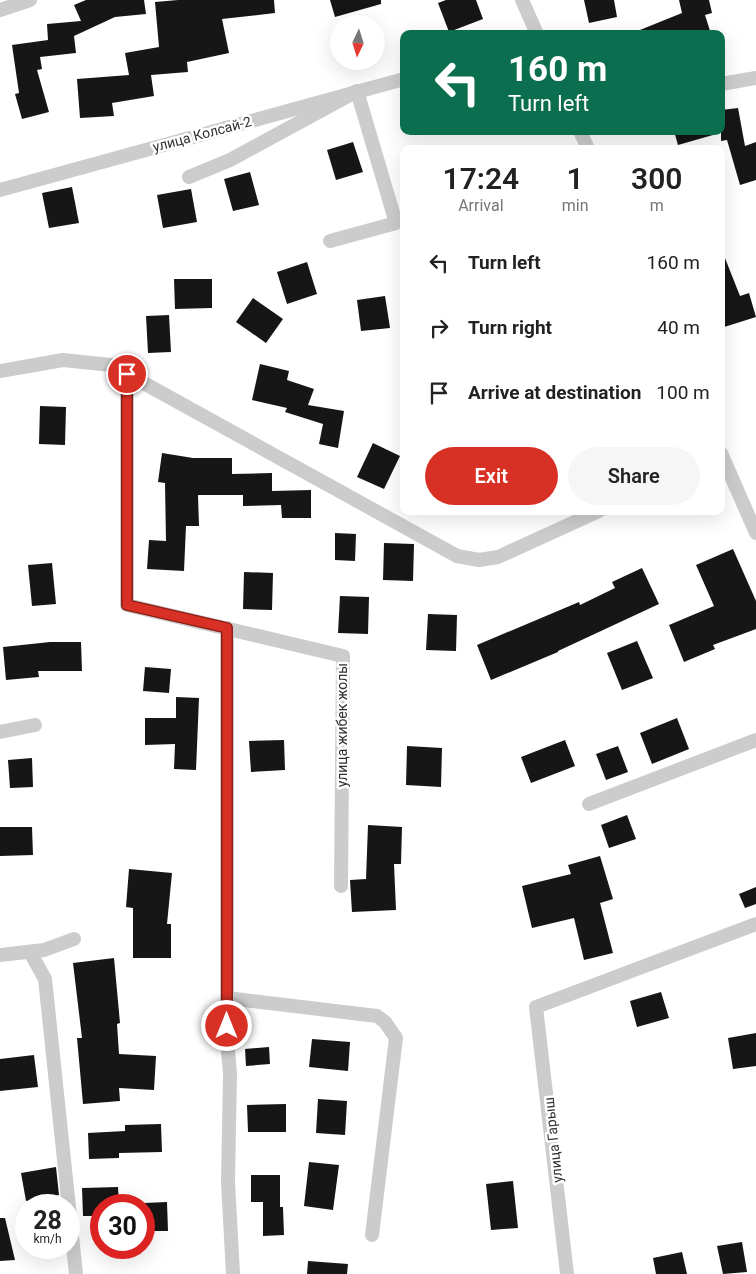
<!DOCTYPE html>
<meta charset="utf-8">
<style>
body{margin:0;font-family:Roboto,sans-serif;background:#f6f6f6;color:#222;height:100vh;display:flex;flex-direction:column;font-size:19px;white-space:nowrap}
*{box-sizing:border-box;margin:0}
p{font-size:16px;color:#767676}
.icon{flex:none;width:28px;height:28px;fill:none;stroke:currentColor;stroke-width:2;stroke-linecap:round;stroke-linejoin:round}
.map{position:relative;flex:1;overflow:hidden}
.side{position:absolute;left:400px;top:145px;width:325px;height:370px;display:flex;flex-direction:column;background:#fff;border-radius:10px;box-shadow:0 5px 20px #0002}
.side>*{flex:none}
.hud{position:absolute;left:400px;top:30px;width:325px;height:105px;border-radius:10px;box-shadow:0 5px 20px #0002;background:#0b6e4f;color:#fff;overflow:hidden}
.needle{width:32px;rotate:184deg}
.fabs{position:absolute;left:330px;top:15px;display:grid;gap:10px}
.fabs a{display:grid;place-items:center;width:55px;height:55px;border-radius:50%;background:#fff;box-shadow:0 5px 20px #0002;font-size:25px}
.speed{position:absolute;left:15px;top:1194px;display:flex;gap:10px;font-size:25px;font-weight:700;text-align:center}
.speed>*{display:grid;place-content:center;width:65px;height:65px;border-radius:50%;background:#fff;box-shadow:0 5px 20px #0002;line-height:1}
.speed small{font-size:12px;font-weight:400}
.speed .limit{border:8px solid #d22;background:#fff;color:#111}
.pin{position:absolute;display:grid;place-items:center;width:42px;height:42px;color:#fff;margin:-21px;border:2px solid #fff;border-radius:50%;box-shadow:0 1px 5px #0007}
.me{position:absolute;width:55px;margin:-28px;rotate:0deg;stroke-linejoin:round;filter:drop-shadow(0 0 4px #0008)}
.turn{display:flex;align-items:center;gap:18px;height:105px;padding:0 25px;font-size:22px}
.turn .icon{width:65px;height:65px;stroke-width:2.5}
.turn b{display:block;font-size:35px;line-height:42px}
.eta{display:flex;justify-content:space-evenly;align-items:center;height:85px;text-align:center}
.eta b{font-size:30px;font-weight:600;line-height:35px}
.primary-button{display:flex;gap:10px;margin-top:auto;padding:10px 25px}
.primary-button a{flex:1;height:58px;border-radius:30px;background:#d93025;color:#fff;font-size:20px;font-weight:600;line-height:58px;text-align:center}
.primary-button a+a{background:#f6f6f6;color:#222}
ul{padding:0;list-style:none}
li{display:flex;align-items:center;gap:15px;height:65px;padding:0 25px}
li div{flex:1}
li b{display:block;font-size:19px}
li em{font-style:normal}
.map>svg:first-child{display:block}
.building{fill:#161616}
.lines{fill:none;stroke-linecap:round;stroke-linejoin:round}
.minor{stroke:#ccc;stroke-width:14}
.route-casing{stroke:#8d1f18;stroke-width:12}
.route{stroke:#d93025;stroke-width:9}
.labels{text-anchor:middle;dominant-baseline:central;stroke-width:5;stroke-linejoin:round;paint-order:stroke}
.street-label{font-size:14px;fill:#2f2f2f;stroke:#fff}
</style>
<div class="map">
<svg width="756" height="1274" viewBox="0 0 756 1274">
<rect width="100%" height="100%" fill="#fff"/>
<g class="building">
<polygon points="86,0 144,0 146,14 115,17 74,36 76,53 40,57 42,69 37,70 49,112 22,119 15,94 19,93 12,45 48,40 47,24 81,21 74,5"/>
<polygon points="178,0 274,0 275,13 222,19 229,53 187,62 188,72 151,75 154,96 112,103 114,116 80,118 77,79 129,75 125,53 159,47 155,2"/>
<polygon points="330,0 381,0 381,4 335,17"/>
<polygon points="446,0 476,0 483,19 449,32 438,3"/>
<polygon points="584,0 614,0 617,17 589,23"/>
<polygon points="679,0 709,0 712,13 705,15 711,34 630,34 682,13"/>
<polygon points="738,108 745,146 756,142 756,180 740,185 727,140 721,141 721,110"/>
<polygon points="674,131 712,131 713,135 678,145"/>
<polygon points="353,142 363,172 336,180 327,150"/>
<polygon points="250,172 259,205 233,211 224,179"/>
<polygon points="72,187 79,223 49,228 42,193"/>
<polygon points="191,189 197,222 163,228 157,195"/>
<polygon points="721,248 740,296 749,293 756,317 721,328"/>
<polygon points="307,262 317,294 287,304 277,272"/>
<polygon points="174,279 212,279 212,308 175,309"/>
<polygon points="385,296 390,328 361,331 357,300"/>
<polygon points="253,298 283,319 266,343 236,322"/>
<polygon points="169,315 171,352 148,353 146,316"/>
<polygon points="260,364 289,371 287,380 314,389 308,405 344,411 338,448 319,444 323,424 285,412 287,408 252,400"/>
<polygon points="40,406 66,407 65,445 39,444"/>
<polygon points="373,443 400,456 384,489 357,477"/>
<polygon points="162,453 193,458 232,458 232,474 272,473 272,491 311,490 311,518 282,518 281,505 243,506 243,495 198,495 199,526 186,526 184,571 147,569 149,540 166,541 165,483 158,482"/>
<polygon points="335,533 356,534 355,561 335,560"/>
<polygon points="384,543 414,544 413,581 383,580"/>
<polygon points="733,549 756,601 756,629 713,645 715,649 684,662 669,625 714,606 696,565"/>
<polygon points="52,563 56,604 32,606 28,565"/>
<polygon points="642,568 659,604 558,651 558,652 491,680 477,645 579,602 580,605 615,588 612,582"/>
<polygon points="244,572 273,573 272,610 243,609"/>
<polygon points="340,596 369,597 368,634 338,633"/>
<polygon points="428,614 457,615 456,651 426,650"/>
<polygon points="637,641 653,678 622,690 607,653"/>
<polygon points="50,642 81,642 82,671 38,671 39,677 6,680 3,647"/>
<polygon points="145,667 171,669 169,693 143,691"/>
<polygon points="176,697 199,698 196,770 174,769 175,744 145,745 145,718 176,718"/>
<polygon points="677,718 689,749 652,764 640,733"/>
<polygon points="284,740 285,770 251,772 249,741"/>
<polygon points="565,740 575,766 531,783 521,757"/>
<polygon points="407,746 442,748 441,787 406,785"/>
<polygon points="618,746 628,772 606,780 596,754"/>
<polygon points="32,758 33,787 10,788 8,760"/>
<polygon points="627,815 636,839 609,848 601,825"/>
<polygon points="368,825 402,827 401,864 394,864 396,910 352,912 350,880 366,879"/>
<polygon points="0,827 32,827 33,855 0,856"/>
<polygon points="600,856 613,899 600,903 613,953 584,960 574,918 532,928 522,886 571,874 568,865"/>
<polygon points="129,869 172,873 167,924 171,924 171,958 133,958 133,908 126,907"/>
<polygon points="756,887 756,904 745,908 739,894"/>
<polygon points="114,958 120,1023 117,1024 119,1054 156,1056 154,1090 119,1088 120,1101 83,1104 77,1038 82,1038 73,963"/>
<polygon points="661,992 669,1018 637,1027 630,1001"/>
<polygon points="756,1033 756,1066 733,1069 728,1038"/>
<polygon points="312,1039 350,1042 348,1071 309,1067"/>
<polygon points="269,1047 270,1064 246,1066 245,1049"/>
<polygon points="34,1055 38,1087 0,1091 0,1059"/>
<polygon points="318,1099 347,1101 345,1135 316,1133"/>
<polygon points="286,1104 286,1132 248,1132 247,1105"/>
<polygon points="161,1124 162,1152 119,1153 119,1158 89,1159 88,1133 125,1131 125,1125"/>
<polygon points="309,1162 339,1165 333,1210 304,1206"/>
<polygon points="56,1167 59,1195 26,1201 21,1173"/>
<polygon points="251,1175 280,1175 280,1207 283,1207 284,1235 263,1236 263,1202 251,1202"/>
<polygon points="513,1181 518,1228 491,1230 486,1184"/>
<polygon points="118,1187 119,1205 101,1205 101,1216 83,1216 82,1188"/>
<polygon points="167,1202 168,1231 144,1231 144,1203"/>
<polygon points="0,1218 5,1218 15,1260 0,1261"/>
<polygon points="742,1242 747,1272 723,1274 717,1246"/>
<polygon points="682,1252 687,1274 656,1274 653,1258"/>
<polygon points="308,1261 348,1264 347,1274 307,1274"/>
</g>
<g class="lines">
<g class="minor">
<polyline points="522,0 537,34"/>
<polyline points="0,10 30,0"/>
<polyline points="721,84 756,78"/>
<polyline points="580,131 588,149"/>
<polyline points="189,177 230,160 357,91 396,223 330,241"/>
<polyline points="0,190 404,79"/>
<polyline points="0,371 63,360 111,365 457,556 479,560 498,557 599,511"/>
<polyline points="127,374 127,605 343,656 341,886"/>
<polyline points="721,453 756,533"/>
<polyline points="227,628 227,1040 230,1073 228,1182 233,1274"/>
<polyline points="0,732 35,725"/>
<polyline points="589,804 756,740"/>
<polyline points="30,952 45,979 76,1274"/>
<polyline points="0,955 44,950 74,939"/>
<polyline points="227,998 377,1016 385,1022 396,1038 372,1235"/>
<polyline points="567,1274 536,1007 756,924"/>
</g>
</g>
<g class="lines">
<defs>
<polyline id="route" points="127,374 127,605 227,628 227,1026"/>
</defs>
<use href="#route" class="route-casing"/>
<use href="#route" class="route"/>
</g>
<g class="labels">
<g class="street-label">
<text transform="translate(202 134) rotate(-15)">улица Колсай-2</text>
<text transform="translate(342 725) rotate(-90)">улица жибек жолы</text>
<text transform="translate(553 1140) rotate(-96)">улица Гарыш</text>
</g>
</g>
</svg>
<div class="fabs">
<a><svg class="needle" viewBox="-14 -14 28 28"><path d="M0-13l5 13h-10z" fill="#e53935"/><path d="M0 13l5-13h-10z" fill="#767676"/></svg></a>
</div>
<div class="speed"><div>28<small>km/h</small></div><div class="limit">30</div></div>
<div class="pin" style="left:127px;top:374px;background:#d93025"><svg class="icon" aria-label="arrive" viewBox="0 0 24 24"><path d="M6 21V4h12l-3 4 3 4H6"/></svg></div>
<svg class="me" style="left:227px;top:1026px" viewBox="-20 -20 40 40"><circle r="17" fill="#d93025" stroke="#fff" stroke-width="3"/><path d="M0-11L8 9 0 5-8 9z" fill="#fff"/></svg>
<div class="hud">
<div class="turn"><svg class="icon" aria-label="left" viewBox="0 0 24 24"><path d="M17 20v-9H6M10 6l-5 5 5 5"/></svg><div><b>160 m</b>Turn left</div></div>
</div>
<section class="side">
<div class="eta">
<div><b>17:24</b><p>Arrival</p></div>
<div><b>1</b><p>min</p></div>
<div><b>300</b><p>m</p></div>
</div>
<ul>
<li><svg class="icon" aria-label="left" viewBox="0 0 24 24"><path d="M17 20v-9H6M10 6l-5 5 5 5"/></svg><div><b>Turn left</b></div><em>160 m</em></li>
<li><svg class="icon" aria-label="right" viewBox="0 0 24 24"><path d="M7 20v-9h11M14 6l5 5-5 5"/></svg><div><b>Turn right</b></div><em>40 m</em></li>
<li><svg class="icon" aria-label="arrive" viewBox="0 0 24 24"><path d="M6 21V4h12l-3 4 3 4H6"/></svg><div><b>Arrive at destination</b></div><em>100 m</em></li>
</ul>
<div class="primary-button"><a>Exit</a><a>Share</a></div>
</section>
</div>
